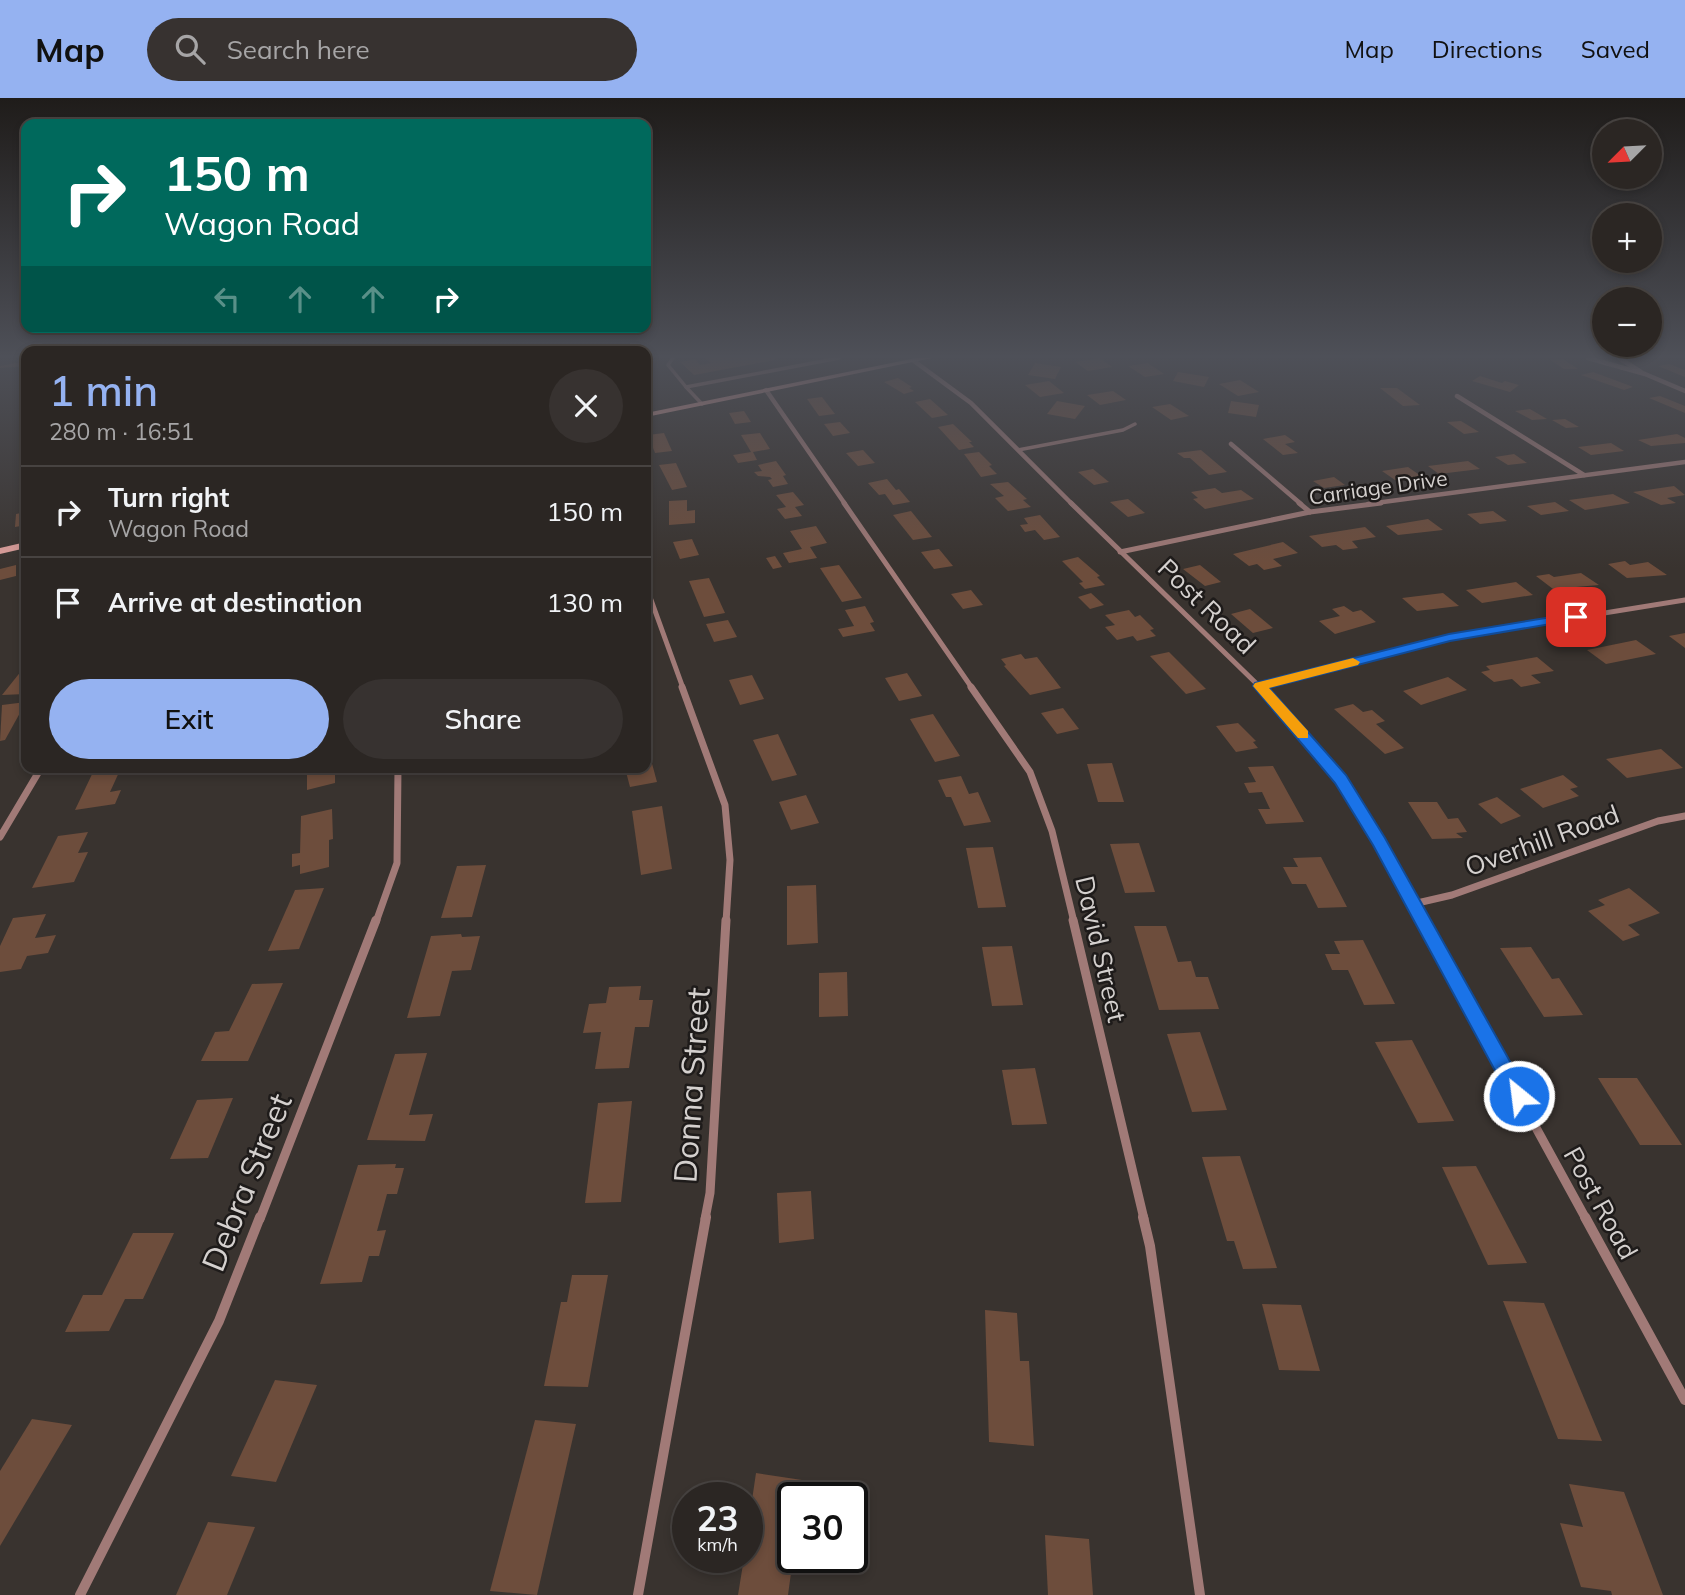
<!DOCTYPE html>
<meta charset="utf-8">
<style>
body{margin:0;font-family:Mulish,sans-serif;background:#373230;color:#f1f3f6;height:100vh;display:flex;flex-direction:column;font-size:26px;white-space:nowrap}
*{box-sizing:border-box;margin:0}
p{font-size:23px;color:#a6a5a6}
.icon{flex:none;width:38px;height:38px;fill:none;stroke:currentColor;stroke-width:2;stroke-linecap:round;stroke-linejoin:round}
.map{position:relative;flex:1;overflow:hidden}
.sheet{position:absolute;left:21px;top:248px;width:630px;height:427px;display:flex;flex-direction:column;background:#2b2623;border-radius:14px;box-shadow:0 4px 10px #0003,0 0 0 2px #474341}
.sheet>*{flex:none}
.top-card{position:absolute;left:21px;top:21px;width:630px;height:214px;border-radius:14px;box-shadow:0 4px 10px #0003,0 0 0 2px #474341;background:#00695c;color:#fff;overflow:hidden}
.needle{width:46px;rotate:246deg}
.tools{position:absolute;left:1592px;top:21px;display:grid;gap:14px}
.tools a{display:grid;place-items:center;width:70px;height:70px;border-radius:50%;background:#2b2623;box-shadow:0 4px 10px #0003,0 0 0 2px #474341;font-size:35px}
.speed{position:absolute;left:672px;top:1384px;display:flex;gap:14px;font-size:35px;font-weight:700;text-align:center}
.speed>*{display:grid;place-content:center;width:91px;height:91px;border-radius:50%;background:#2b2623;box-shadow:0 4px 10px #0003,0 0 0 2px #474341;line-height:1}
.speed small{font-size:18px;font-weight:400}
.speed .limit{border:4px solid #111;border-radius:10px;background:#fff;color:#111}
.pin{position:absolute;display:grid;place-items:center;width:60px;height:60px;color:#fff;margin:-30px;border-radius:14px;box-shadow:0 4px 10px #0006}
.me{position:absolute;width:77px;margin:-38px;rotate:331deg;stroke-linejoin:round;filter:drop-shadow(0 0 5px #0008)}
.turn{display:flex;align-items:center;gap:24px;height:147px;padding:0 28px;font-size:32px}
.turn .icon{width:91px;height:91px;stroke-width:2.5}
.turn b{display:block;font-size:49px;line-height:60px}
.lanes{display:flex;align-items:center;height:66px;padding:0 28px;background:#0003;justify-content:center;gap:35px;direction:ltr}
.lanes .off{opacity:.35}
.round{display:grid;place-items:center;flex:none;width:74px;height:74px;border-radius:37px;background:#373230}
.summary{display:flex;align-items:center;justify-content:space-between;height:119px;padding:0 28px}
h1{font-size:42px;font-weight:600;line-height:52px;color:#95b2f1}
.cta{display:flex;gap:14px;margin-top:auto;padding:14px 28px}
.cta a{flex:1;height:80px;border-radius:42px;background:#95b2f1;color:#111;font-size:28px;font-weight:600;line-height:80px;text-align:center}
.cta a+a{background:#373230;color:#f1f3f6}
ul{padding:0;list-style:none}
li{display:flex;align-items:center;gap:21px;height:91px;padding:0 28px;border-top:2px solid #474341}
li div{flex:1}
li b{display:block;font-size:26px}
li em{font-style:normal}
header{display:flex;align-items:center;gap:42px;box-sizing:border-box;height:98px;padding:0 35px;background:#95b2f1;color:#111}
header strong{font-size:33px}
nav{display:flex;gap:38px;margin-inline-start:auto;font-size:24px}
.search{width:490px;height:63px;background:#373230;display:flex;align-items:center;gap:18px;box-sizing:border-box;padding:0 24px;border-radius:38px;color:#a6a5a6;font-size:26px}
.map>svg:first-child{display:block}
.building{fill:#6d4d3c}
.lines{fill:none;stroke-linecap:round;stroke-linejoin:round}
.service{stroke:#a17a77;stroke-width:3.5}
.minor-far4{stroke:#a17a77;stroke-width:4.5}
.minor-far3{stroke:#a17a77;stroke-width:5}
.minor-far2{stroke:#a17a77;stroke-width:7}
.minor-far1{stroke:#a17a77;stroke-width:9}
.minor{stroke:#a17a77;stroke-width:10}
.secondary{fill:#dfa09c;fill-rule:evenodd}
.route{fill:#1a73e8;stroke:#114b97;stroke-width:2}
.slow{fill:#f59e0b}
.labels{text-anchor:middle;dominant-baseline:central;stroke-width:5;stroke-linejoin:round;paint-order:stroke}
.far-street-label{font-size:21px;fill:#d4d0ce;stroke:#1e1b1a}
.street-label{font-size:26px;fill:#d4d0ce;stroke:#1e1b1a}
.near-street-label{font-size:32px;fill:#d4d0ce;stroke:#1e1b1a}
</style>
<header>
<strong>Map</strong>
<div class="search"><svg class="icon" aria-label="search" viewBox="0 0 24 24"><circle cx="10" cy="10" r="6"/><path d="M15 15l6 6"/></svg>Search here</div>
<nav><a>Map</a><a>Directions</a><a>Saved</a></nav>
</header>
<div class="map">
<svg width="1685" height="1497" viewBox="0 0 1685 1497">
<rect width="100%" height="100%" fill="#39332f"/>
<g class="building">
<polygon points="706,260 775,260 775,262 694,277 680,264 695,261 700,267 711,265"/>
<polygon points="1100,260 1112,269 1088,273 1075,264"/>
<polygon points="1563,261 1578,271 1564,271 1550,262"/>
<polygon points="26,263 26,268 0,270 0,268"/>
<polygon points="1035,265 1061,269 1055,281 1028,277"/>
<polygon points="1148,265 1164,276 1145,279 1128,268"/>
<polygon points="1669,266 1685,272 1685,279 1658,268"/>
<polygon points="1178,274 1209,279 1204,289 1173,283"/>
<polygon points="1593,274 1628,287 1633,289 1624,292 1581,277"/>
<polygon points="1480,278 1502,285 1505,283 1519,287 1510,294 1472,283"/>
<polygon points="898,280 912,289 909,290 914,293 904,296 884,284"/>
<polygon points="1240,282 1259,294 1238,298 1219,286"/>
<polygon points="1049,283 1064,295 1040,299 1025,287"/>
<polygon points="1380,290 1397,290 1420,307 1403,308"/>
<polygon points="1113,293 1126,302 1100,307 1087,297"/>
<polygon points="1660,298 1685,308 1685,315 1649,300"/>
<polygon points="822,299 835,316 819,318 807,301"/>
<polygon points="930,301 948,317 932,320 915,304"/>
<polygon points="1057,303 1085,308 1075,321 1047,316"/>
<polygon points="1231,303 1259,307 1256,319 1228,315"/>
<polygon points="1170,306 1189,318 1171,322 1152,309"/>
<polygon points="1530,311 1547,321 1532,322 1515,313"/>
<polygon points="744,313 751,324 735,326 729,315"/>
<polygon points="1565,321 1579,329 1566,330 1552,322"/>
<polygon points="1461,323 1479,334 1464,336 1447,324"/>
<polygon points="840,324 850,335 833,338 824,326"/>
<polygon points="953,326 972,344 969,344 974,349 959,352 938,329"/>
<polygon points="664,335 672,353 655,355 648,337"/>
<polygon points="760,335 770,351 753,354 757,362 738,365 733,357 751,354 741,337"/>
<polygon points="1677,336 1685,340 1685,345 1651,348 1638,342"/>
<polygon points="1285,337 1295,344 1285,346 1298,355 1283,357 1263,341"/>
<polygon points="1611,345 1624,353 1591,357 1578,349"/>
<polygon points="863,352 875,365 858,368 846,355"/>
<polygon points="1201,352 1227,374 1209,377 1190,360 1184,360 1177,355"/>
<polygon points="979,354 992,367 989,368 997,376 981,379 964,356"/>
<polygon points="1514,356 1527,365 1508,367 1495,359"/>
<polygon points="776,363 786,377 783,378 788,386 773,389 768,382 772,381 770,379 758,378 754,374 762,373 758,367"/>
<polygon points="1468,363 1480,371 1439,376 1428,368"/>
<polygon points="676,365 687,389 672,392 659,367"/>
<polygon points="1408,369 1421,378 1395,382 1382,373"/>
<polygon points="1093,371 1109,384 1094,387 1078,374"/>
<polygon points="1334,379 1345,387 1324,390 1313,383"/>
<polygon points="887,381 896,392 899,391 910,404 893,407 885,396 879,397 868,385"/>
<polygon points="1008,384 1027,401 1023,402 1031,409 1008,413 995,400 1004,398 990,386"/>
<polygon points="1674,388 1685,397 1667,400 1676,405 1661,407 1633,394"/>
<polygon points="1215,390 1222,395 1241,392 1254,401 1205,411 1193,401 1198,400 1191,394"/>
<polygon points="793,394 804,407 795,409 802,418 785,421 777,411 786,409 776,397"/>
<polygon points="1613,396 1630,405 1585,412 1569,402"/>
<polygon points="1128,401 1145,415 1128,419 1110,404"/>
<polygon points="687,402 687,413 695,412 695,425 669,427 669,403"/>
<polygon points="1555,404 1569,413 1541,417 1527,408"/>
<polygon points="911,413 932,439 913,442 893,417"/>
<polygon points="1493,413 1507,423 1480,426 1467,416"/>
<polygon points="26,414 26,427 15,429 16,416"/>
<polygon points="1040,417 1060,439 1044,442 1035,432 1025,434 1020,427 1028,426 1024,420"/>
<polygon points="1428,421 1443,432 1398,437 1386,428"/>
<polygon points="816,428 827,445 810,449 817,460 789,465 783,455 802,451 790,433"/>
<polygon points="1365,429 1376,439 1352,443 1358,450 1343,452 1336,447 1322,449 1309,438"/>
<polygon points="692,441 699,457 680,461 673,444"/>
<polygon points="1283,444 1298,455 1273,461 1282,468 1264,472 1257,466 1249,468 1233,456"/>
<polygon points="939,451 953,468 934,471 921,454"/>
<polygon points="775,458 782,469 773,471 766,460"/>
<polygon points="1078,459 1100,478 1097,479 1105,487 1085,491 1079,485 1083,484 1062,463"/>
<polygon points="1625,463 1630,467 1648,464 1667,477 1627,480 1608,466"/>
<polygon points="16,467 16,478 0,482 0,471"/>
<polygon points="839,467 862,500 842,504 820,470"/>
<polygon points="1200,467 1221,484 1205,488 1183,471"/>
<polygon points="1581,475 1599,487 1553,491 1536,478 1549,476 1554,479"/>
<polygon points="709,480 725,515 704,519 689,483"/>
<polygon points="1516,484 1533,497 1482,505 1466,492"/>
<polygon points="971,492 983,507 963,511 951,496"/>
<polygon points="1091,495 1104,507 1090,511 1078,499"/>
<polygon points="1443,495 1459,508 1417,513 1402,500"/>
<polygon points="865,508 874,524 870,525 875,533 843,539 838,531 854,528 845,512"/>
<polygon points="1344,508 1353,514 1361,512 1376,524 1335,536 1319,523 1340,518 1332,511"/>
<polygon points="1250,511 1273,530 1253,535 1231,516"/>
<polygon points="1129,512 1135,519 1140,517 1154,531 1150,532 1156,538 1137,543 1133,538 1117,542 1105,529 1115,527 1105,517"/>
<polygon points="728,522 737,539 714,544 706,526"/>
<polygon points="1685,535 1685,550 1669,538"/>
<polygon points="1636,542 1656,556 1606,566 1587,552"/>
<polygon points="1169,554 1206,591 1186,596 1150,558"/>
<polygon points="1021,556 1025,561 1037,559 1061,590 1030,597 1004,568 1006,567 1001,561"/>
<polygon points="1537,559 1554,573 1531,577 1541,585 1521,589 1512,581 1494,584 1481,574 1490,572 1486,568"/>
<polygon points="26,567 26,596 2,597"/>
<polygon points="907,575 922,598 899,603 885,580"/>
<polygon points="752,577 764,601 740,607 729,582"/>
<polygon points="1448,579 1467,592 1421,607 1403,593"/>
<polygon points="26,604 5,642 0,643 2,607"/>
<polygon points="1353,606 1363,614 1372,612 1385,623 1376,626 1404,650 1385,656 1334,611"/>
<polygon points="1063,610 1079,631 1057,636 1041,615"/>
<polygon points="933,616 960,658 935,664 910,621"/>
<polygon points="1238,625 1256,643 1253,644 1258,650 1236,654 1216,628"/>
<polygon points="778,636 797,677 772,683 753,642"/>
<polygon points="647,647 657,684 630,689 625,670 646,670"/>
<polygon points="1661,651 1683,670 1627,680 1606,661"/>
<polygon points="1112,665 1124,704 1098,704 1087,666"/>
<polygon points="1273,668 1304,724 1266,726 1258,711 1270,711 1262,694 1249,695 1244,685 1256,684 1248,669"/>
<polygon points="95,670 121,670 110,694 121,692 115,706 75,712"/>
<polygon points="307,670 335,670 335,685 307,692"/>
<polygon points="1563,677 1578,689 1570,691 1579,698 1543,710 1520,691"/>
<polygon points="961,678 969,696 978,694 991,724 964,728 951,699 946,699 938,682"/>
<polygon points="806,697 819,725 791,732 779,704"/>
<polygon points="1497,699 1521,718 1501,726 1478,706"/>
<polygon points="1408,704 1437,704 1448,721 1458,720 1467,734 1456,735 1463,740 1432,741"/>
<polygon points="662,708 672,771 641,777 632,713"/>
<polygon points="332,711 333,741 329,742 329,769 300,776 300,767 292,769 292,756 300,755 301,718"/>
<polygon points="88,734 78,755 88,754 74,784 32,790 58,738"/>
<polygon points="1139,745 1155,794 1125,795 1110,746"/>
<polygon points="993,749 1006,809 978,810 966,750"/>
<polygon points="1321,759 1347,809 1318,810 1306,786 1292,786 1283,769 1298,769 1293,760"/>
<polygon points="486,767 472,819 441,820 457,768"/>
<polygon points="816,787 818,845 787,847 787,788"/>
<polygon points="324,790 299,851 268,853 295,792"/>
<polygon points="1629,790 1660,815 1628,827 1640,837 1623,843 1588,813 1605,807 1598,802"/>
<polygon points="46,816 35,840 56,837 48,855 27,858 21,871 0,874 0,848 13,820"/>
<polygon points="1134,828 1166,828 1178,864 1191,863 1196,879 1208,879 1219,911 1159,912"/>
<polygon points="461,836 462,839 480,838 471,872 452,873 440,918 407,920 431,838"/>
<polygon points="1363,842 1395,906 1364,907 1348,872 1332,872 1325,856 1340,856 1334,843"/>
<polygon points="1012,848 1023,907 992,908 982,849"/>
<polygon points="1531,849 1552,881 1559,880 1583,917 1544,919 1500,850"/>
<polygon points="847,874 848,918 819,919 819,875"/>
<polygon points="283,885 248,963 201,963 215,934 229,933 252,886"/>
<polygon points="641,888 639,902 653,902 649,929 635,929 629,970 595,971 601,934 583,935 589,906 606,905 609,889"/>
<polygon points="1200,934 1227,1012 1192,1014 1167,936"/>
<polygon points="1412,942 1454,1023 1418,1025 1375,944"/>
<polygon points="427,955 409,1017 433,1016 425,1043 367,1042 395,956"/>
<polygon points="1035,970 1047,1026 1012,1027 1002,972"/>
<polygon points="1598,980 1637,980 1682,1047 1640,1047"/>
<polygon points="233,1000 208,1060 170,1061 197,1002"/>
<polygon points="632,1003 621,1104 585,1105 598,1005"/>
<polygon points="1240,1058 1277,1170 1243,1171 1234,1143 1227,1143 1202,1059"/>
<polygon points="396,1066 395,1070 404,1070 397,1096 387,1096 377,1133 386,1132 379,1158 369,1158 362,1184 320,1186 358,1067"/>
<polygon points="1476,1068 1527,1165 1488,1167 1442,1069"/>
<polygon points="811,1093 814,1141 779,1145 777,1095"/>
<polygon points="133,1135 174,1135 143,1201 125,1201 109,1233 65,1234 83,1197 102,1197"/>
<polygon points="572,1177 608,1177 588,1289 544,1288 561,1204 567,1204"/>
<polygon points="1503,1203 1544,1205 1602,1343 1558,1341"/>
<polygon points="1262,1206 1301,1207 1320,1273 1279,1272"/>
<polygon points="985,1212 1017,1215 1020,1263 1029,1263 1034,1348 989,1344"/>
<polygon points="275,1282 317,1287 276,1384 231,1378"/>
<polygon points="32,1321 72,1327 0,1448 0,1373"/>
<polygon points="535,1322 576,1326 537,1497 490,1493"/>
<polygon points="756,1375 802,1382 800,1400 793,1400 793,1460 788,1497 738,1497 744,1460 747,1460 747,1436"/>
<polygon points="1569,1386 1624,1394 1663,1497 1612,1497 1611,1493 1581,1489 1560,1425 1583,1429"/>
<polygon points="208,1424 255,1429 227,1497 176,1497"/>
<polygon points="1045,1437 1089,1441 1093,1497 1048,1497"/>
</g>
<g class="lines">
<g class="service">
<polyline points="673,260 668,267 686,289"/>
<polyline points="702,306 686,289 839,260"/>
<polyline points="1018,352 1123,332 1135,326"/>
</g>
<g class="minor-far4">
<polyline points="1588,260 1645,276 1685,293"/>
<polyline points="1619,260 1641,274"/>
<polyline points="914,263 971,305 1072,406"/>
<polyline points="766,292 845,406"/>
<polyline points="1457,298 1584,377"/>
<polyline points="1231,346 1301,406"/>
<polyline points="1368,406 1685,364"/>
</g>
<g class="minor-far3">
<polyline points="844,405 972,590"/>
<polyline points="1071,405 1261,590"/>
<polyline points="1299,405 1310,414"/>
<polyline points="1120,454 1310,414 1381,405"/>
<polyline points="646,488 683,590"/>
<polyline points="1259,588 1449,540 1685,502"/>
</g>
<g class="minor-far2">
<polyline points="682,589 725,707 730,762 726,824"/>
<polyline points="971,589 1030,674 1052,733 1074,824"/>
<polyline points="1260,589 1341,681 1422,824"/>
<polyline points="0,739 41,670"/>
<polyline points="1413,806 1452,797 1658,723 1685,718"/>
<polyline points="376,824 397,765 398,670"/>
</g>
<g class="minor-far1">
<polyline points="1073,822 1144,1121"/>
<polyline points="1422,822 1586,1121"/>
<polyline points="260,1121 376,822"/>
<polyline points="705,1121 710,1095 726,822"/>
</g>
<g class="minor">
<polyline points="1143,1119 1150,1148 1200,1497"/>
<polyline points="1585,1119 1685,1302"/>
<polyline points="80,1497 219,1223 260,1119"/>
<polyline points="638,1497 706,1119"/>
</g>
<g class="secondary">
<polygon points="916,260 932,260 646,319 646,315"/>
<polygon points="26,444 26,450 0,456 0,450"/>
</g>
</g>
<linearGradient id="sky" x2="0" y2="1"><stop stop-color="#1f1c1a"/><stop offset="0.55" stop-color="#4e5058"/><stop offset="1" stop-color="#4e5058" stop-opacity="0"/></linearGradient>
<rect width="1685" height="470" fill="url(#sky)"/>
<polygon class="route" points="1576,515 1582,519 1580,521 1450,543 1269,590 1346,677 1385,740 1526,992 1529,998 1526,1004 1519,1007 1512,1004 1373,747 1335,685 1253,588 1255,585 1449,536"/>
<polygon class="slow" points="1353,560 1360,564 1358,567 1269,590 1308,633 1308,640 1298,640 1253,588 1255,585"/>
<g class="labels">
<g class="far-street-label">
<text transform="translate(1378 389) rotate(-8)">Carriage Drive</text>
</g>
<g class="street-label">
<text transform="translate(1207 508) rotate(44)">Post Road</text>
<text transform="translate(1542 742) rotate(-20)">Overhill Road</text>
<text transform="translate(1101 851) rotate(77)">David Street</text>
<text transform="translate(1601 1105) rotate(61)">Post Road</text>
</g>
<g class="near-street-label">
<text transform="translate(691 987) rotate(-86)">Donna Street</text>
<text transform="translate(246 1084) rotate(-68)">Debra Street</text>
</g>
</g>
</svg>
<div class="tools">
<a><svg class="needle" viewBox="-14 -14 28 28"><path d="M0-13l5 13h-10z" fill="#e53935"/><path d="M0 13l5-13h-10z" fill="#a6a5a6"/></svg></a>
<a>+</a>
<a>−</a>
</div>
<div class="speed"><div>23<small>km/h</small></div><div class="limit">30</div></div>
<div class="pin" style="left:1576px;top:519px;background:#d93025"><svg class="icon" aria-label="arrive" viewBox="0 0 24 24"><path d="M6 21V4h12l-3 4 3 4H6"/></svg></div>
<svg class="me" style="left:1519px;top:998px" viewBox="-20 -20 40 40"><circle r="17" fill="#1a73e8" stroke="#fff" stroke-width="3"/><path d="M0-11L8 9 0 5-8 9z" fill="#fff"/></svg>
<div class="top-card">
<div class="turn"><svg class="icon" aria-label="right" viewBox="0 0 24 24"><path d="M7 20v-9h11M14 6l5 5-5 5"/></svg><div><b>150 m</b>Wagon Road</div></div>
<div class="lanes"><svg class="icon off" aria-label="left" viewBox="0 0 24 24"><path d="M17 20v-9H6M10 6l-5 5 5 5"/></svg><svg class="icon off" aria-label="ahead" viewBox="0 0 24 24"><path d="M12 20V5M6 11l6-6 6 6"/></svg><svg class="icon off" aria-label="ahead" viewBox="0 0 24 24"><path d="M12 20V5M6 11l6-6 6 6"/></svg><svg class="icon" aria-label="right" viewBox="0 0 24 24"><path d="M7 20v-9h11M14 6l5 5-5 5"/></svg></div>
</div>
<section class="sheet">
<div class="summary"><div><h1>1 min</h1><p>280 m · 16:51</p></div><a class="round"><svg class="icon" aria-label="close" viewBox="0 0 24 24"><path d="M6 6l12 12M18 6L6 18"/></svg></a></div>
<ul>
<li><svg class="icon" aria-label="right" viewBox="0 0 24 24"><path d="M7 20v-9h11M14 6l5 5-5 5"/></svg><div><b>Turn right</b><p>Wagon Road</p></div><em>150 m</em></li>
<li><svg class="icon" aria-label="arrive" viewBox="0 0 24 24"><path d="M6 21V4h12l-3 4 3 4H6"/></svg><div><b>Arrive at destination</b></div><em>130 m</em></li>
</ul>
<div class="cta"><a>Exit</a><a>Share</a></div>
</section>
</div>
